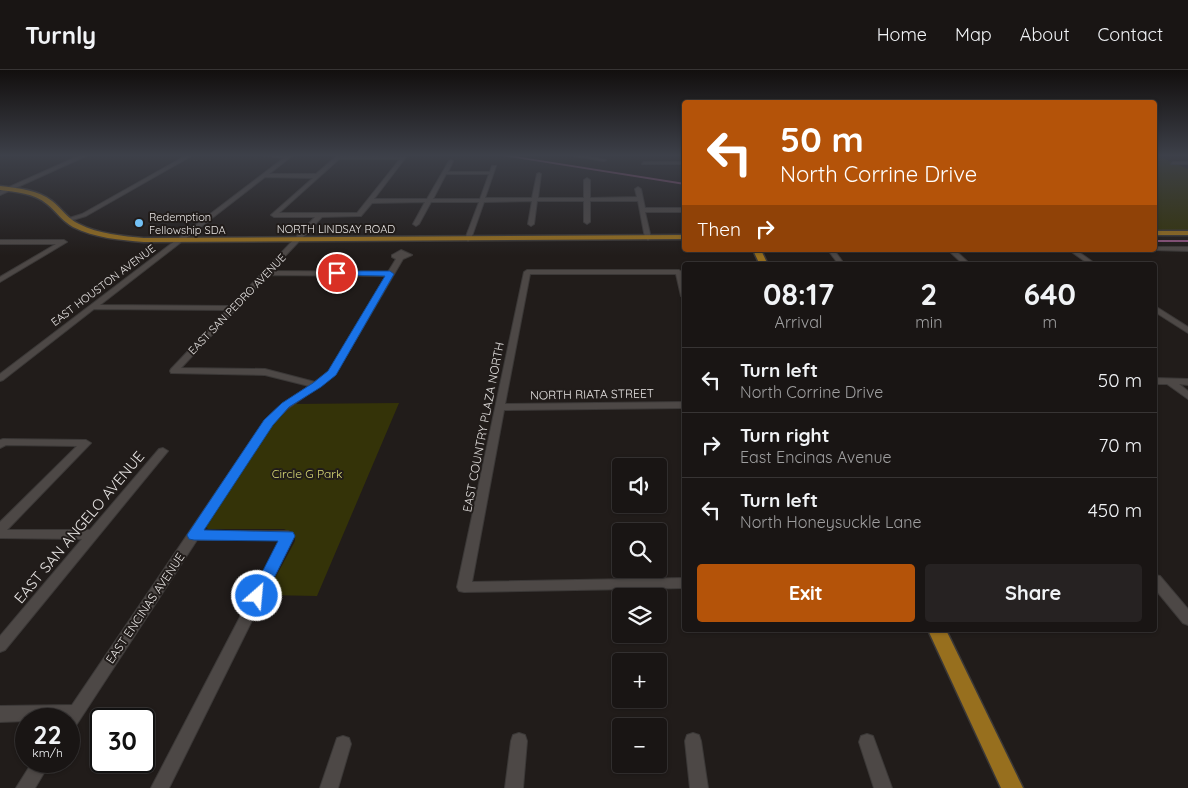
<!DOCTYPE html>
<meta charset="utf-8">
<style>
body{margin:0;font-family:Quicksand,sans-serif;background:#262222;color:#f1f3f6;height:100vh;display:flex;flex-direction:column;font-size:19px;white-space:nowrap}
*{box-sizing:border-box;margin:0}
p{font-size:16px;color:#9f9fa0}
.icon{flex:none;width:28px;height:28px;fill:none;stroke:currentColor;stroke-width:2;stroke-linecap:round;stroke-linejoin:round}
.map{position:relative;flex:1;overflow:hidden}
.sheet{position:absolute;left:682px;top:192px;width:475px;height:370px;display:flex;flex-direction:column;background:#191514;border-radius:5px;box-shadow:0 1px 4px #0004,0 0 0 1px #373434}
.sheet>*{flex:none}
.guide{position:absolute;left:682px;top:30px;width:475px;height:152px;border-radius:5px;box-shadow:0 1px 4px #0004,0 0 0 1px #373434;background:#b45309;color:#fff;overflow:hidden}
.tools{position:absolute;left:612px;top:388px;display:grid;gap:10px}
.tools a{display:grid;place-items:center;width:55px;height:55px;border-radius:5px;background:#191514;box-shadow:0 1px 4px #0004,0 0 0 1px #373434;font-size:25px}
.speed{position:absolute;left:15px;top:638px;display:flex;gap:10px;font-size:25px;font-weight:700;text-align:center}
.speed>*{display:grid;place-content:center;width:65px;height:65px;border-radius:50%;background:#191514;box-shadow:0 1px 4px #0004,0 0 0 1px #373434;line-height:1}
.speed small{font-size:12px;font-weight:400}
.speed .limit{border:2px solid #111;border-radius:8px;background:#fff;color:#111}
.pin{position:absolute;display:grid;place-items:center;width:42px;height:42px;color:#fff;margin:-21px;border:2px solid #fff;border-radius:50%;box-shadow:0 1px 5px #0007}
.me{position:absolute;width:55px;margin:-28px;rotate:27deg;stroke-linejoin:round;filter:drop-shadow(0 0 4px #0008)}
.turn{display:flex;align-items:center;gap:18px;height:105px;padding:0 15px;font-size:22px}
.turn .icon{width:65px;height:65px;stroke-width:2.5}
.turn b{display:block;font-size:35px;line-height:42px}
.then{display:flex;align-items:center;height:48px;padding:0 15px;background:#0003;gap:10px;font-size:19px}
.eta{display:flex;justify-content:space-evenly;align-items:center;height:85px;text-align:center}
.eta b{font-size:30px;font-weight:800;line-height:35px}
.primary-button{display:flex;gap:10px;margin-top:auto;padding:10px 15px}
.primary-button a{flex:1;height:58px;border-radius:5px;background:#b45309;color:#fff;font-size:20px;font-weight:800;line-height:58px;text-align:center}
.primary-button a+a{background:#262222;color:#f1f3f6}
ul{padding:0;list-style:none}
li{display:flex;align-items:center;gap:15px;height:65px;padding:0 15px;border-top:1px solid #373434}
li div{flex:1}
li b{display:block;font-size:19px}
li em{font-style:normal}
header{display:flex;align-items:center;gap:30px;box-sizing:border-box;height:70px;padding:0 25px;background:#191514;border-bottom:1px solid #373434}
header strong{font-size:24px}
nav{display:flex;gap:28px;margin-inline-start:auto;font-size:18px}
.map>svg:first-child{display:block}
.green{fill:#343308}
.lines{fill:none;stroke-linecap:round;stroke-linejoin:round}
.canal{fill:#8c537c;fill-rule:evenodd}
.minor-casing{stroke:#3b3837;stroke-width:2}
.major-casing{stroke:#3b3837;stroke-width:3}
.minor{fill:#4d4846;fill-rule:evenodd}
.major{fill:#976f1e;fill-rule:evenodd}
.route{fill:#1a73e8;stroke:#114b97}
.poi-dot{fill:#73c1f6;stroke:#211c1a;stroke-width:2}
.labels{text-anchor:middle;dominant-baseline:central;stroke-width:4;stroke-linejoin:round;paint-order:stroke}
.far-poi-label{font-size:11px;fill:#e7e4e3;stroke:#211c1a;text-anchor:start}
.far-street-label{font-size:11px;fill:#e7e4e3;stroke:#211c1a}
.street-label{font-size:12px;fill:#e7e4e3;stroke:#211c1a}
.park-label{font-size:12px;fill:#dcdc77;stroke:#211c1a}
.near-street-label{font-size:15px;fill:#e7e4e3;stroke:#211c1a}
</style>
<header>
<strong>Turnly</strong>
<nav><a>Home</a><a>Map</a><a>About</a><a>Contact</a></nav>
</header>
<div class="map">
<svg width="1188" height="718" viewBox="0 0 1188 718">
<rect width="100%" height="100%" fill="#211c1a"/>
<g class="green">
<polygon points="1155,85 1188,99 1188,160 1155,160"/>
<polygon points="399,333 317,526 266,525 295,471 295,465 284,459 208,459 204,455 272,352 292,334"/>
</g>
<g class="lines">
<g class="canal">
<polygon points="508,85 685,113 685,115 497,85"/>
<rect x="1155" y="170" width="33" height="2"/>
</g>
<defs>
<g id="minor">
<polygon points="81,85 88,85 0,125 0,121"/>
<polygon points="187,85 193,85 86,146 66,152 63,150 82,144"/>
<path d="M261 85H293L269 104H316L338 85 406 87 374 129H427L449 91 451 90 453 91 448 102H490L492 96H496L485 128H532L537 104 539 103 541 104 538 128H584V110L587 108 590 110V128L637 127 635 119 638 117 641 119 645 138H685V142H645L651 168 648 170 645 168 638 131H590V152L587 154 584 152V131H537L534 154 531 156 528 154 532 131 484 132 471 169 468 171 465 169 479 132H431L419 154 416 156 413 154 425 132 372 133 361 146 322 147 271 201 388 202 396 189 392 187V185L401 180 412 185 403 189 335 305 286 340 272 354 202 461H288L292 463 294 466 169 718H151L280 470H197L75 657 69 660V649H26V651L0 652V636L72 635 265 350 280 336 309 316 265 305 171 303 170 301 171 299 227 240 94 239 3 310 0 311V304L284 88ZM339 89H400L357 143H279ZM446 104H489L480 129H433ZM265 107 313 108 271 145 274 147H315L231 236 100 235ZM268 205 386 206 329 301 315 312 265 299 181 298Z"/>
<polygon points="568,85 582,85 606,90 604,91"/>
<polygon points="644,92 683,92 685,94 642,94"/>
<polygon points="1173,92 1188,92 1188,94 1171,94"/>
<polygon points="685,104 685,108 682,108 682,106"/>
<polygon points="0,170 64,170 67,172 0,212 0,207 56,174 0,174"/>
<polygon points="1155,177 1188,177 1188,181 1153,180 1155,180"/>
<polygon points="828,180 834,180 845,195 839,195"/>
<polygon points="948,180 955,180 971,195 964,195"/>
<polygon points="1069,180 1076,180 1097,195 1090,195"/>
<polygon points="679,200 682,202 685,212 685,228 681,226 676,204 530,204 505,334 685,332 685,338 504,340 472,512 685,508 685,518 464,522 459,521 457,517 524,202 527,200"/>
<polygon points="1155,236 1188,257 1188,263 1155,242"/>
<polygon points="1155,308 1188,309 1188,315 1179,314 1188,321 1188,329 1167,314 1155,314"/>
<polygon points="3,369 86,370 91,373 7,460 90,460 159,379 163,378 168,381 5,580 0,582 0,566 82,469 0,468 0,452 77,376 6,375 0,378 0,370"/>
<polygon points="1155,505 1160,506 1188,539 1188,555 1183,553 1155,519"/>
<polygon points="519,663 525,665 527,671 523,718 505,718 511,671 513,665"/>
<polygon points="693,663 699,665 701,671 708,718 690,718 685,671 687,665"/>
<polygon points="867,664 873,666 892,718 874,718 859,672 861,666"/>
<polygon points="343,666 349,668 351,674 338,718 320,718 337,668"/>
<polygon points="33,691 51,691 35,718 16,718"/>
</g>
<g id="major">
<path d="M0 116C18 118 38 120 52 131 62 139 68 149 79 154 99 164 122 166 144 168L685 165V169L144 172C120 170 95 168 73 157 62 151 56 141 47 134 34 123 16 122 0 120Z"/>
<rect x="1155" y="161" width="33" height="4"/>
<polygon points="753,180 761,180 768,195 760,195"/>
<polygon points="928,560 946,560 1023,718 1001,718"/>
</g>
</defs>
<use href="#minor" class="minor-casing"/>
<use href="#major" class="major-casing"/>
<use href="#minor" class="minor"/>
<use href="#major" class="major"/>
</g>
<linearGradient id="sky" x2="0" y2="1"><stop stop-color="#120f0e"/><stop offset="0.46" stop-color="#3d4049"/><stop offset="1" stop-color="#3d4049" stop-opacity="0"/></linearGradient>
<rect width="1188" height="186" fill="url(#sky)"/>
<polygon class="route" points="334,201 390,201 394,204 336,305 321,317 289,337 273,355 204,460 293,462 295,466 263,530 257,532 252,530 250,526 278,471 194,470 189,469 187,465 264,350 282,333 313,313 328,301 385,206 337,205 334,205"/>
<circle class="poi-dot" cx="139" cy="153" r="5"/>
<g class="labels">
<g class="far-poi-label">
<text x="149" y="147">Redemption<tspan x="149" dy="13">Fellowship SDA</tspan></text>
</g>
<g class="far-street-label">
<text x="336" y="159">NORTH LINDSAY ROAD</text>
<text transform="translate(103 215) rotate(-37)">EAST HOUSTON AVENUE</text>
<text transform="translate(237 234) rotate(-46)">EAST SAN PEDRO AVENUE</text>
</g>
<g class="street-label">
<text transform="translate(592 324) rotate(-1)">NORTH RIATA STREET</text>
<text transform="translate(483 357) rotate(-79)">EAST COUNTRY PLAZA NORTH</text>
<text transform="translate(145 538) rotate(-56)">EAST ENCINAS AVENUE</text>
</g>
<g class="park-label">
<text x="307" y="403">Circle G Park</text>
</g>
<g class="near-street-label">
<text transform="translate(79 457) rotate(-50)">EAST SAN ANGELO AVENUE</text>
</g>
</g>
</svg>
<div class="tools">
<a><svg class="icon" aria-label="sound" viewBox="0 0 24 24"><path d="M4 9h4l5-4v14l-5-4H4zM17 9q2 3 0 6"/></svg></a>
<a><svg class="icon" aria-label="search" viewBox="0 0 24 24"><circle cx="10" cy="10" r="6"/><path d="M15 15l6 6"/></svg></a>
<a><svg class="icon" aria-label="layers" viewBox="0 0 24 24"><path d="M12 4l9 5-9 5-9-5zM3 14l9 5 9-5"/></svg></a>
<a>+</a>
<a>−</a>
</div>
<div class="speed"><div>22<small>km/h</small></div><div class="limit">30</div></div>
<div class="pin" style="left:337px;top:203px;background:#d93025"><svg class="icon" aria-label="arrive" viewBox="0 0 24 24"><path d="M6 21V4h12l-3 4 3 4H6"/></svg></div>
<svg class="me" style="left:257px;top:526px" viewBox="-20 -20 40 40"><circle r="17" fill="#1a73e8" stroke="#fff" stroke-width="3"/><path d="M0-11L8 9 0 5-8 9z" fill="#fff"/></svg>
<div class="guide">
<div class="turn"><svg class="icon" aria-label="left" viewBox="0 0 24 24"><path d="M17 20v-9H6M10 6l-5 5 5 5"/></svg><div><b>50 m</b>North Corrine Drive</div></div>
<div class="then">Then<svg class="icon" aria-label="right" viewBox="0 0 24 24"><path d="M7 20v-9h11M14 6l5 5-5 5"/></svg></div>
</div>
<section class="sheet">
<div class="eta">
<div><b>08:17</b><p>Arrival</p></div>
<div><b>2</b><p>min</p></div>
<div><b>640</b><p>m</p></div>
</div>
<ul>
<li><svg class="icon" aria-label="left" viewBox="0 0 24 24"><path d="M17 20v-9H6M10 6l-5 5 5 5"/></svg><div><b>Turn left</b><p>North Corrine Drive</p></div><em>50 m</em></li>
<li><svg class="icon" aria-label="right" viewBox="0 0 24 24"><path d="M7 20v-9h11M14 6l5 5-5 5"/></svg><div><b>Turn right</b><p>East Encinas Avenue</p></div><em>70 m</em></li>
<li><svg class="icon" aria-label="left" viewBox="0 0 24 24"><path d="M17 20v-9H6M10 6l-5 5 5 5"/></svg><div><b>Turn left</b><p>North Honeysuckle Lane</p></div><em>450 m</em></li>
</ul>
<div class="primary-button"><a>Exit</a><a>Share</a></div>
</section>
</div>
